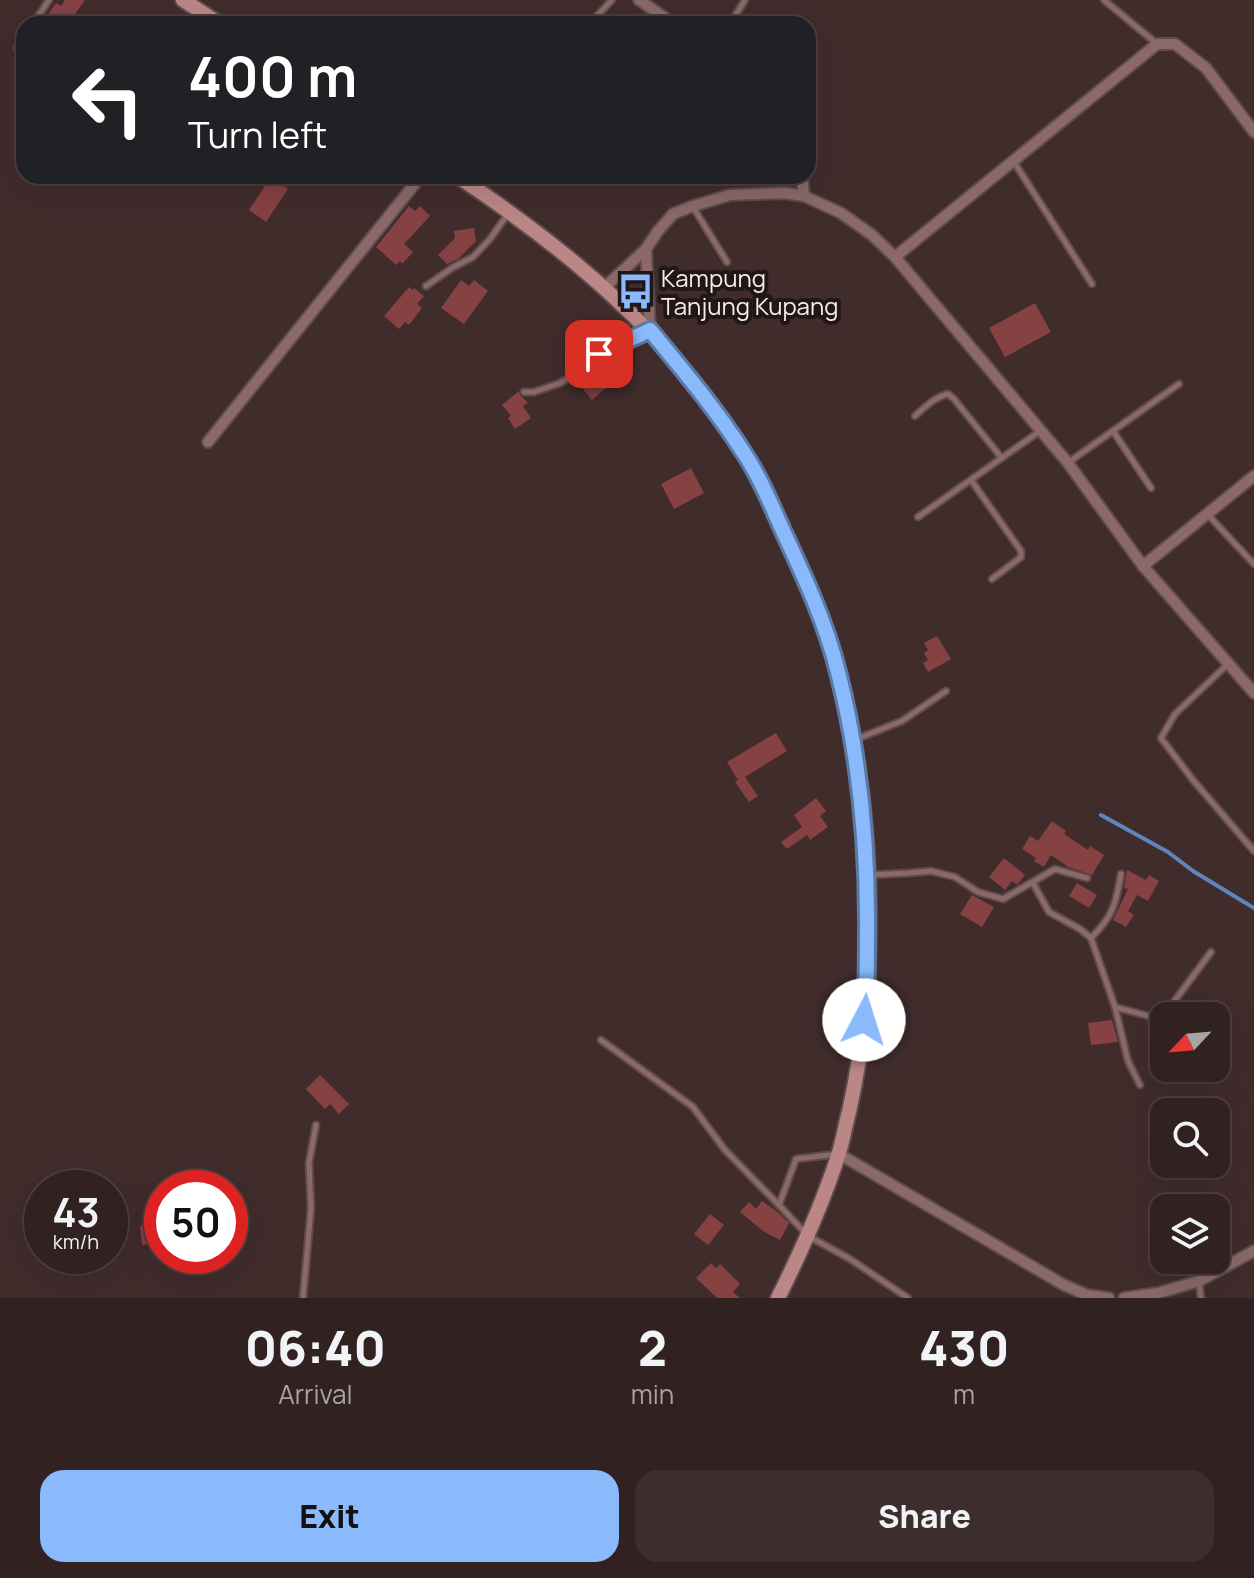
<!DOCTYPE html>
<style>
body{margin:0;font-family:Manrope,sans-serif;background:#3d2e2e;color:#f1f3f6;height:100vh;display:flex;flex-direction:column;font-size:30px;white-space:nowrap}
*{box-sizing:border-box;margin:0}
p{font-size:26px;color:#a8a3a5}
.icon{flex:none;width:44px;height:44px;fill:none;stroke:currentColor;stroke-width:2;stroke-linecap:round;stroke-linejoin:round}
.map{position:relative;height:1298px;overflow:hidden}
.side{display:flex;flex-direction:column;background:#312121;flex:1}
.side>*{flex:none}
.banner{position:absolute;left:16px;top:16px;width:800px;height:168px;border-radius:24px;box-shadow:0 8px 32px #0002,0 0 0 2px #4c3e3f;background:#202124;color:#fff;overflow:hidden}
.needle{width:52px;rotate:244deg}
.tools{position:absolute;left:1150px;top:1002px;display:grid;gap:16px}
.tools a{display:grid;place-items:center;width:80px;height:80px;border-radius:16px;background:#312121;box-shadow:0 8px 32px #0002,0 0 0 2px #4c3e3f;font-size:40px}
.speed{position:absolute;left:24px;top:1170px;display:flex;gap:16px;font-size:40px;font-weight:700;text-align:center}
.speed>*{display:grid;place-content:center;width:104px;height:104px;border-radius:50%;background:#312121;box-shadow:0 8px 32px #0002,0 0 0 2px #4c3e3f;line-height:1}
.speed small{font-size:20px;font-weight:400}
.speed .limit{border:12px solid #d22;background:#fff;color:#111}
.pin{position:absolute;display:grid;place-items:center;width:68px;height:68px;color:#fff;margin:-34px;border-radius:16px;box-shadow:0 4px 12px #0006}
.me{position:absolute;width:88px;margin:-44px;rotate:5deg;stroke-linejoin:round;filter:drop-shadow(0 0 6px #0008)}
.turn{display:flex;align-items:center;gap:28px;height:168px;padding:0 40px;font-size:36px}
.turn .icon{width:104px;height:104px;stroke-width:2.5}
.turn b{display:block;font-size:56px;line-height:68px}
.eta{display:flex;justify-content:space-evenly;align-items:center;height:136px;text-align:center}
.eta b{font-size:48px;font-weight:800;line-height:56px}
.cta{display:flex;gap:16px;margin-top:auto;padding:16px 40px}
.cta a{flex:1;height:92px;border-radius:24px;background:#8abafc;color:#111;font-size:32px;font-weight:800;line-height:92px;text-align:center}
.cta a+a{background:#3d2e2e;color:#f1f3f6}
.map>svg:first-child{display:block}
.lines{fill:none;stroke-linecap:round;stroke-linejoin:round}
.stream{stroke:#5e86bd;stroke-width:4}
.building{fill:#864143}
.service-casing{stroke:#5f4b4b;stroke-width:9}
.minor-casing{stroke:#5f4b4b;stroke-width:14}
.secondary-casing{stroke:#5f4b4b;stroke-width:18}
.service{stroke:#8a6968;stroke-width:5}
.minor{stroke:#8a6968;stroke-width:10}
.secondary{stroke:#bb8686;stroke-width:14}
.route-casing{stroke:#5a79a4;stroke-width:20}
.route{stroke:#8abafc;stroke-width:14}
.labels{text-anchor:middle;dominant-baseline:central;stroke-width:8;stroke-linejoin:round;paint-order:stroke}
.poi-label{font-size:24px;fill:#faeceb;stroke:#211717;text-anchor:start}
</style>
<div class="map">
<svg width="1254" height="1298" viewBox="0 0 1254 1298">
<rect width="100%" height="100%" fill="#412c2c"/>
<g class="lines">
<polyline class="stream" points="1101,815 1168,852 1193,871 1254,908"/>
</g>
<g class="building">
<polygon points="65,0 85,0 68,24 41,24 56,3 61,6"/>
<polygon points="250,176 277,176 285,182 283,185 288,189 266,222 249,210 265,186"/>
<polygon points="409,206 415,211 420,206 430,216 404,244 413,252 402,264 400,261 396,265 376,247"/>
<polygon points="474,228 476,241 458,259 447,264 438,255 455,238 454,231"/>
<polygon points="461,280 469,286 474,280 488,291 464,324 441,308"/>
<polygon points="409,287 412,290 414,288 424,296 417,304 422,308 409,325 405,322 399,329 384,316"/>
<polygon points="1035,303 1051,332 1005,357 989,328"/>
<polygon points="595,324 608,341 585,359 572,341"/>
<polygon points="602,359 618,378 592,400 578,383 594,370 592,368"/>
<polygon points="519,391 520,395 528,403 523,406 531,418 515,429 508,418 511,416 502,405"/>
<polygon points="691,468 704,493 674,509 661,484"/>
<polygon points="937,636 951,659 928,672 923,663 928,660 924,653 928,650 924,643"/>
<polygon points="776,733 787,751 745,777 758,796 749,802 735,782 738,780 727,762"/>
<polygon points="816,798 826,811 820,816 828,827 810,840 807,835 787,849 781,842 802,827 794,815"/>
<polygon points="1052,821 1066,831 1064,834 1088,850 1090,846 1104,855 1092,875 1068,867 1051,855 1044,867 1034,861 1036,858 1022,849 1030,836 1038,841"/>
<polygon points="1004,858 1025,875 1017,885 1012,881 1005,890 989,877"/>
<polygon points="1127,870 1146,880 1149,875 1159,881 1148,901 1137,895 1128,911 1134,915 1126,927 1113,920 1128,889 1124,888"/>
<polygon points="1077,883 1097,895 1089,908 1069,896"/>
<polygon points="972,895 994,907 982,927 960,914"/>
<polygon points="1112,1020 1118,1042 1091,1045 1088,1023"/>
<polygon points="320,1075 349,1104 339,1114 330,1104 325,1109 306,1089"/>
<polygon points="762,1201 779,1213 789,1223 780,1240 763,1231 740,1212 749,1202 756,1209"/>
<polygon points="710,1214 724,1225 708,1245 694,1234"/>
<polygon points="162,1223 162,1243 142,1245 140,1226"/>
<polygon points="711,1263 716,1268 720,1264 740,1284 733,1292 740,1298 717,1298 696,1278"/>
</g>
<g class="lines">
<defs>
<g id="service">
<polyline points="1104,0 1156,43"/>
<polyline points="590,23 612,0"/>
<polyline points="33,24 49,0"/>
<polyline points="730,24 745,0"/>
<polyline points="17,48 24,38"/>
<polyline points="1014,162 1092,284"/>
<polyline points="693,207 727,262"/>
<polyline points="426,286 452,268 473,257 490,239 507,215"/>
<polyline points="524,392 534,392 560,383 579,372 599,354 645,332"/>
<path d="M915 416C925 407 935 397 948 394L954 399 1001 457"/>
<polyline points="1113,431 1151,488"/>
<polyline points="1069,462 1179,384"/>
<polyline points="971,480 1021,551 1021,557 992,579"/>
<polyline points="1208,515 1254,564"/>
<polyline points="918,517 1040,431"/>
<polyline points="1228,664 1175,714 1161,738 1193,780 1254,851"/>
<polyline points="854,740 902,721 946,691"/>
<polyline points="868,875 909,873 931,871 955,877 978,892 1003,899 1055,869 1087,878"/>
<polyline points="1033,883 1049,912 1080,929 1091,938 1115,1007 1128,1061 1140,1085"/>
<path d="M1091 938C1113 916 1116 904 1121 874"/>
<polyline points="1115,1007 1156,1018 1167,1011 1211,952"/>
<polyline points="601,1040 693,1107 725,1150 779,1205"/>
<polyline points="837,1154 796,1159 779,1205 808,1236 850,1259 908,1298"/>
<polyline points="1199,1282 1201,1298"/>
<polyline points="303,1298 311,1208 309,1163 316,1125"/>
</g>
<g id="minor">
<polyline points="639,0 674,24"/>
<polyline points="802,176 804,196"/>
<polyline points="646,249 650,330"/>
<polyline points="895,257 1157,44 1175,44 1206,68 1254,132"/>
<polyline points="605,287 646,249 658,231 673,214 693,206 730,195 785,193 804,196 841,213 872,235 895,257 1068,463 1143,566 1254,693"/>
<polyline points="208,442 421,176"/>
<polyline points="1143,566 1254,476"/>
<polyline points="839,1154 1064,1285 1087,1295 1109,1298"/>
<polyline points="1124,1298 1158,1293 1199,1281 1254,1251"/>
</g>
<g id="secondary">
<polyline points="183,0 220,24"/>
<path d="M457 176C570 251 670 335 743 451 759 477 771 505 784 532 804 577 825 622 838 670 874 807 880 974 849 1112 845 1126 843 1141 838 1156 822 1205 801 1252 778 1298"/>
</g>
</defs>
<use href="#service" class="service-casing"/>
<use href="#minor" class="minor-casing"/>
<use href="#secondary" class="secondary-casing"/>
<use href="#service" class="service"/>
<use href="#minor" class="minor"/>
<use href="#secondary" class="secondary"/>
</g>
<g class="lines">
<defs>
<path id="route" d="M599 354 650 330C682 369 715 408 742 450 759 475 771 504 783 531 804 576 826 623 838 672 860 758 868 847 867 936 867 964 867 992 864 1020"/>
</defs>
<use href="#route" class="route-casing"/>
<use href="#route" class="route"/>
</g>
<defs>
<symbol id="bus-bare" viewBox="-9 -9 18 18"><path d="M-5-6H5V4H4V6H2V4H-2V6H-4V4H-5ZM-3.5-4V0h7V-4ZM-3.5 1.2v1.5H-2V1.2ZM2 1.2v1.5H3.5V1.2Z" fill="#8abafc" stroke="#211717" stroke-width="2.5" paint-order="stroke"/></symbol>
</defs>
<g fill-rule="evenodd">
<use href="#bus-bare" x="610" y="266" width="51" height="51"/>
</g>
<g class="labels">
<g class="poi-label">
<text x="661" y="277">Kampung<tspan x="661" dy="28">Tanjung Kupang</tspan></text>
</g>
</g>
</svg>
<div class="tools">
<a><svg class="needle" viewBox="-14 -14 28 28"><path d="M0-13l5 13h-10z" fill="#e53935"/><path d="M0 13l5-13h-10z" fill="#a8a3a5"/></svg></a>
<a><svg class="icon" aria-label="search" viewBox="0 0 24 24"><circle cx="10" cy="10" r="6"/><path d="M15 15l6 6"/></svg></a>
<a><svg class="icon" aria-label="layers" viewBox="0 0 24 24"><path d="M12 4l9 5-9 5-9-5zM3 14l9 5 9-5"/></svg></a>
</div>
<div class="speed"><div>43<small>km/h</small></div><div class="limit">50</div></div>
<div class="pin" style="left:599px;top:354px;background:#d93025"><svg class="icon" aria-label="arrive" viewBox="0 0 24 24"><path d="M6 21V4h12l-3 4 3 4H6"/></svg></div>
<svg class="me" style="left:864px;top:1020px" viewBox="-20 -20 40 40"><circle r="19" fill="#fff"/><path d="M0-13L10 11 0 6-10 11z" fill="#8abafc"/></svg>
<div class="banner">
<div class="turn"><svg class="icon" aria-label="left" viewBox="0 0 24 24"><path d="M17 20v-9H6M10 6l-5 5 5 5"/></svg><div><b>400 m</b>Turn left</div></div>
</div>
</div>
<section class="side">
<div class="eta">
<div><b>06:40</b><p>Arrival</p></div>
<div><b>2</b><p>min</p></div>
<div><b>430</b><p>m</p></div>
</div>
<div class="cta"><a>Exit</a><a>Share</a></div>
</section>
